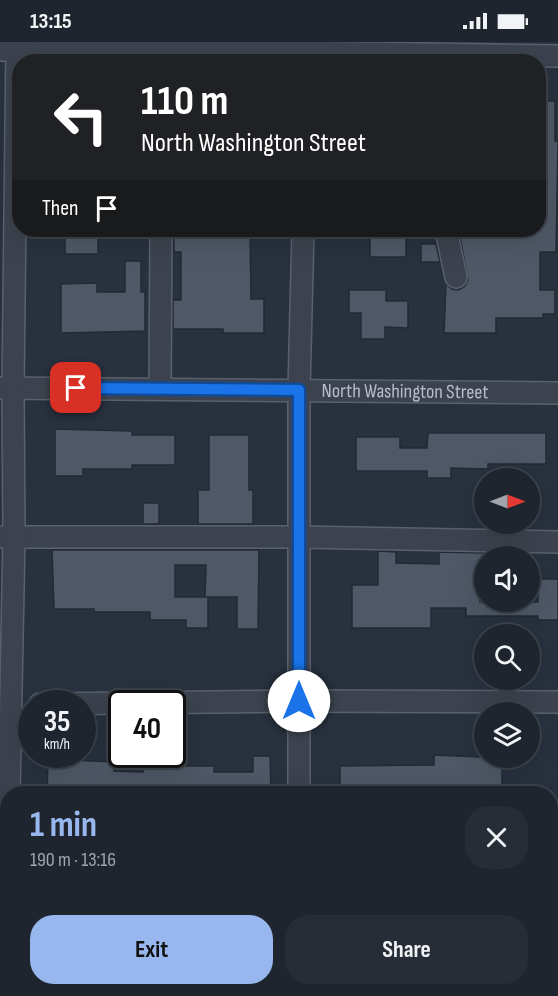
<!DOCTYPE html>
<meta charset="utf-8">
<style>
body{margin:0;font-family:"Sofia Sans Condensed",sans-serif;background:#262d36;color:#f1f3f6;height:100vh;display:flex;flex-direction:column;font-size:22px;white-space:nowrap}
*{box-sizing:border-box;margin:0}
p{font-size:20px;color:#a1a5aa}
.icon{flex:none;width:33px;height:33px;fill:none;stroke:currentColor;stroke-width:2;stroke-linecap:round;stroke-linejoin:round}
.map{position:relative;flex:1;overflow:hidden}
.sheet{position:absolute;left:0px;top:744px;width:558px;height:210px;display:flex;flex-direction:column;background:#1e252e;border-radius:24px 24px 0 0;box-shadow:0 6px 24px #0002,0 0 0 2px #3c424a}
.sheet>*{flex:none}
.banner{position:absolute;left:12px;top:12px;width:534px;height:183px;border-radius:24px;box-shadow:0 6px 24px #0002,0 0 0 2px #3c424a;background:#202124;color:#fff;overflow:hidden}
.needle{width:39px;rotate:90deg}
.tools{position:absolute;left:474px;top:426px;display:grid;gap:12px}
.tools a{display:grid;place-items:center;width:66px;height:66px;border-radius:50%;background:#1e252e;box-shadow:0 6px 24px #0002,0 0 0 2px #3c424a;font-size:30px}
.speed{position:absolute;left:18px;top:648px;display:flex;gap:12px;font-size:30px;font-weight:700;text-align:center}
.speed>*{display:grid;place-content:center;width:78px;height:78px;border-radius:50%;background:#1e252e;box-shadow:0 6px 24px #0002,0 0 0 2px #3c424a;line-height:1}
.speed small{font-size:15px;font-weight:400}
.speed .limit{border:3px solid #111;border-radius:9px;background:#fff;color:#111}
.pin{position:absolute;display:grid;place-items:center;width:51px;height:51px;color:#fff;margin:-26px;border-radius:12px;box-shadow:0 3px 9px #0006}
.me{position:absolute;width:66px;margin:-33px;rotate:0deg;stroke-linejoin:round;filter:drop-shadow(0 0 4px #0008)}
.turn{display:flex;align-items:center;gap:21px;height:126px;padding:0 30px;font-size:27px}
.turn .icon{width:78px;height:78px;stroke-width:2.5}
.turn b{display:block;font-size:42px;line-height:51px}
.then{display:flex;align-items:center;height:57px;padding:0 30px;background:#0003;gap:12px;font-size:22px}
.round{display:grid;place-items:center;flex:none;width:63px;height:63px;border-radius:24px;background:#262d36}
.head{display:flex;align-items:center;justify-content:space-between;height:102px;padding:0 30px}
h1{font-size:36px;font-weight:700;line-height:45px;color:#98b7ee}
.button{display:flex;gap:12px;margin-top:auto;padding:12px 30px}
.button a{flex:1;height:69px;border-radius:24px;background:#98b7ee;color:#111;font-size:24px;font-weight:700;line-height:69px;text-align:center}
.button a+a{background:#262d36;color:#f1f3f6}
.status{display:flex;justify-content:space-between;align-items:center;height:42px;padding:0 30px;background:#1e252e;direction:ltr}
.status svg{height:16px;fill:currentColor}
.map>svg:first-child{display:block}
.building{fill:#4f5866;stroke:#232a35;stroke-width:1.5}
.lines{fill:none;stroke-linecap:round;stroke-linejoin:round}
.minor-casing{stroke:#5a616c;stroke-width:24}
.minor{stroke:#3c434e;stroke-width:21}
.route-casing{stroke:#114b97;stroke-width:15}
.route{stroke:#1a73e8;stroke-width:10}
.labels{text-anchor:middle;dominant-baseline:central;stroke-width:4.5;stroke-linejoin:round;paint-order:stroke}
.street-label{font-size:20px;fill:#b8bec9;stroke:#212833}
</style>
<div class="status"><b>13:15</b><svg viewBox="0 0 49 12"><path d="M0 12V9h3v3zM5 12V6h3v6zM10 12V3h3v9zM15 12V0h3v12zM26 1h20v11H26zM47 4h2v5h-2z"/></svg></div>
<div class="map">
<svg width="558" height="954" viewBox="0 0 558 954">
<rect width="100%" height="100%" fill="#28313e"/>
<g class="building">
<polygon points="538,59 555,59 555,99 558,99 556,210 540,210 540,248 555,248 555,272 543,272 543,276 496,276 496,291 444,291 446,242 452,247 458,248 464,245 468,238 459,189 538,188"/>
<rect x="65" y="188" width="33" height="24"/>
<rect x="370" y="188" width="36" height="27"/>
<polygon points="174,189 250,189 251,257 264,257 264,291 223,291 223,287 173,287 173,258 181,258 181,210 174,210"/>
<polygon points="421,202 436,202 440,220 421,220"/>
<polygon points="125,219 141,219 141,250 145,250 145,289 61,291 61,242 97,241 97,250 125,250"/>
<polygon points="349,248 386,248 386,259 408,259 408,286 385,285 385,297 361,297 361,271 349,271"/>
<polygon points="55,387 132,389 132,393 175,393 175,423 132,423 132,427 83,427 83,434 55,434"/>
<polygon points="428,391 546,391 546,422 488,422 488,427 451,426 451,436 427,436 427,429 356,429 356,395 400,395 400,406 427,406"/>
<polygon points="209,393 249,393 249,448 253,448 253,482 198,482 198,448 209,448"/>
<rect x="143" y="461" width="16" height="21"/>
<polygon points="52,508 259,508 258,587 237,587 237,555 205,555 206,523 175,523 175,555 208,555 208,586 186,586 186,578 150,578 150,570 94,570 94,567 54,567"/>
<polygon points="378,509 396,510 396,521 439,522 439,510 484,511 484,522 480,522 480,560 538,560 538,537 558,537 558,578 538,578 538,574 466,574 466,566 431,566 431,586 352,586 352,543 378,543"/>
<polygon points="434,713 502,716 502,752 340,752 340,724 434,723"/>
<polygon points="253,714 270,714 271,752 47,752 48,717 114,720 114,729 143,730 143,722 174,722 174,724 214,724 214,730 253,730"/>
</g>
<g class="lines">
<defs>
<g id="minor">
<polyline points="0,8 162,8 558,14"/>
<polyline points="446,188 456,235"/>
<path id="s1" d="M1 346 558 351"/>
<polyline points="160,347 161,188"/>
<polyline points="1,495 300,495 558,500"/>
<polyline points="40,662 299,659 558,660"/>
<polyline points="9,752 14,495 13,346 17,0"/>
<polyline points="299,752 299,348 303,188"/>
<polyline points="0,824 8,824"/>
<polyline points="550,826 558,826"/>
<polyline points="8,954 8,946"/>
<polyline points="299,954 299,946"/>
<polyline points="417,954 430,946"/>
</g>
</defs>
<use href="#minor" class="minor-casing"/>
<use href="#minor" class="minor"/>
</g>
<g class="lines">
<defs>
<polyline id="route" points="76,346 299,348 299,659"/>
</defs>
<use href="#route" class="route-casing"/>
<use href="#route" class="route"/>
</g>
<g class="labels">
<g class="street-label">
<text stroke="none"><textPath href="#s1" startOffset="404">North Washington Street</textPath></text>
</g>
</g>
</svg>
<div class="tools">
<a><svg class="needle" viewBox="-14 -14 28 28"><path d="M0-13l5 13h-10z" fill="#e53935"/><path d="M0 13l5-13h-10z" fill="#a1a5aa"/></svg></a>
<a><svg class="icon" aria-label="sound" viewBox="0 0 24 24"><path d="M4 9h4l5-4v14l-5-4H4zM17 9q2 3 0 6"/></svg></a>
<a><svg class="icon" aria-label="search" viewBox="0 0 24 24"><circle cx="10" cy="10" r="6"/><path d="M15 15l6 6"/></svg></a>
<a><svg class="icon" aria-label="layers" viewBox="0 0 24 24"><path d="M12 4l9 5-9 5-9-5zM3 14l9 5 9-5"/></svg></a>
</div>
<div class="speed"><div>35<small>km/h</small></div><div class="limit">40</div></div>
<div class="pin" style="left:76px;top:346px;background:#d93025"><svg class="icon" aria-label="arrive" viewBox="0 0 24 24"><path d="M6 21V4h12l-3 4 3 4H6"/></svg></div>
<svg class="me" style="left:299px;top:659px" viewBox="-20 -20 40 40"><circle r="19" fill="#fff"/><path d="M0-13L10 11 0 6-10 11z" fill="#1a73e8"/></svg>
<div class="banner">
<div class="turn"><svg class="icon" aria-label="left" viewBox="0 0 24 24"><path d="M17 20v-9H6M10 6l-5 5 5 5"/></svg><div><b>110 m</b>North Washington Street</div></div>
<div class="then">Then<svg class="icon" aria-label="arrive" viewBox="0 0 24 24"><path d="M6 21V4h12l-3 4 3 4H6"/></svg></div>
</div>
<section class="sheet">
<div class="head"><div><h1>1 min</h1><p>190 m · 13:16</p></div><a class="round"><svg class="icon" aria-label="close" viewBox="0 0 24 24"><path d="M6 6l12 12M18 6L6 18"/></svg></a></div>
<div class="button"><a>Exit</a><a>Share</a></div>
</section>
</div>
